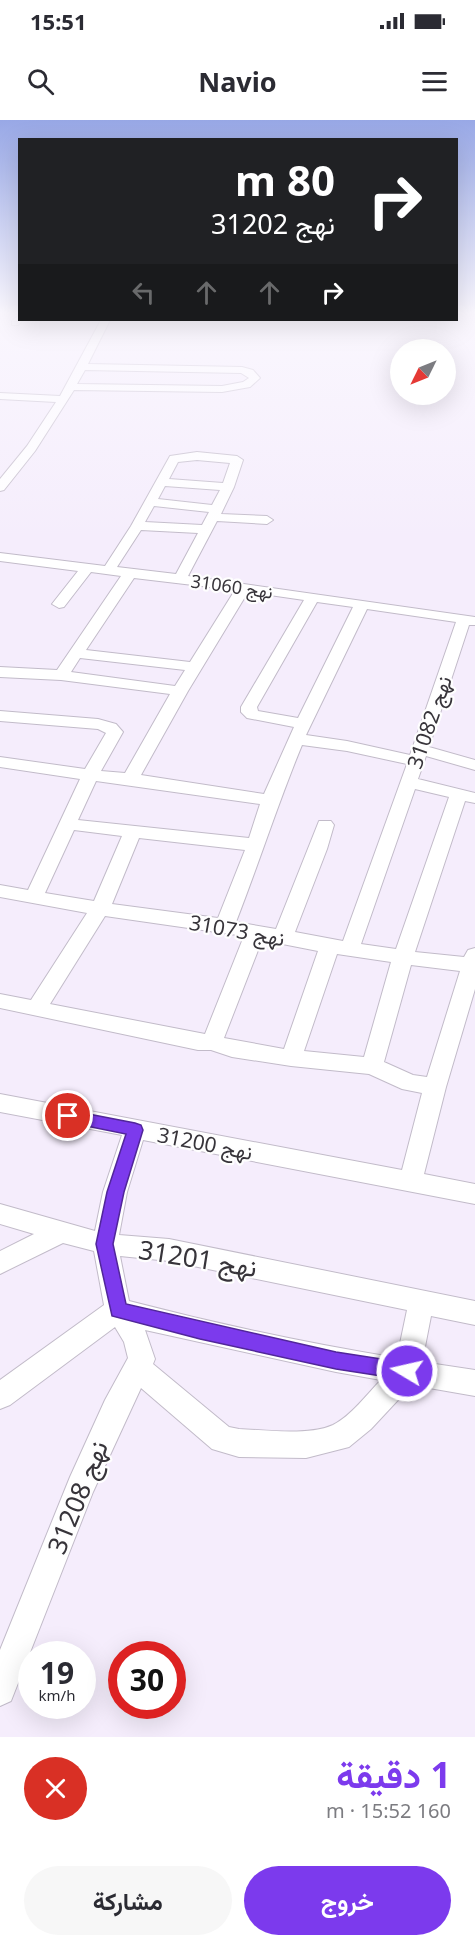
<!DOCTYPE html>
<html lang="ar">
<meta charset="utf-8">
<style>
body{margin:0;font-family:"Noto Sans",Vazirmatn,sans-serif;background:#f7f7f7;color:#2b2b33;direction:rtl;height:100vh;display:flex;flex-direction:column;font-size:22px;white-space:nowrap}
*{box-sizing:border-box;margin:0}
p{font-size:20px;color:#7c7c81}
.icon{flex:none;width:33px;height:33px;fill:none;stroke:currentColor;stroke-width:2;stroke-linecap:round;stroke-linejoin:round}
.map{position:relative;height:1617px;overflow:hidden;direction:ltr}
.drawer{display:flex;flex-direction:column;background:#fff;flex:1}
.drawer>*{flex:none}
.banner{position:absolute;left:18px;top:18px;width:440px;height:183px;border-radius:0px;box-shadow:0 6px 24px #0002;direction:rtl;background:#202124;color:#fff;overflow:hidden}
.needle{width:39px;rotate:227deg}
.fabs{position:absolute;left:390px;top:219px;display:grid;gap:12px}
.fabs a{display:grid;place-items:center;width:66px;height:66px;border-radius:50%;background:#fff;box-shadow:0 6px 24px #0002;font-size:30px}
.speed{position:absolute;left:18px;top:1521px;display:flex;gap:12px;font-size:30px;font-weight:700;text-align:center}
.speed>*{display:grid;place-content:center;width:78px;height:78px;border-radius:50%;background:#fff;box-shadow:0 6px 24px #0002;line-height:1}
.speed small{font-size:15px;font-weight:400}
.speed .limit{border:9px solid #d22;background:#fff;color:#111}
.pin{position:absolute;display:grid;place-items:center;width:51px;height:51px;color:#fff;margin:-26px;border:3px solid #fff;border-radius:50%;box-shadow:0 2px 6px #0007}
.me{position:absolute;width:66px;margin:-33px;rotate:279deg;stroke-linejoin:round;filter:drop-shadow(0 0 4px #0008)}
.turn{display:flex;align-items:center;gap:21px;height:126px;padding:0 24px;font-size:27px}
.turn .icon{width:78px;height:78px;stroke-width:2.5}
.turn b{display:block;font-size:42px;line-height:51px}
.lanes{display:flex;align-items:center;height:57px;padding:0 24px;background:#0003;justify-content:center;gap:30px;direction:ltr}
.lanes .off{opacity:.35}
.round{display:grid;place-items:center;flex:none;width:63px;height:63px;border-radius:32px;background:#f7f7f7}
.headline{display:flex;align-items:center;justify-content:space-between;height:102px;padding:0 24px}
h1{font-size:36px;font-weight:700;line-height:45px;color:#7c3aed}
.primary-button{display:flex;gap:12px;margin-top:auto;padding:12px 24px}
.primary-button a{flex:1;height:69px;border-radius:36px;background:#7c3aed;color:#fff;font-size:24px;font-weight:700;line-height:69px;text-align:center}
.primary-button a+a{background:#f7f7f7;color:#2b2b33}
.status{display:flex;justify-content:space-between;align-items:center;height:42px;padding:0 30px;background:#fff;direction:ltr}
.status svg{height:16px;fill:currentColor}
header{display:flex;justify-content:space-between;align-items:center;height:78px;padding:0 24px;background:#fff;font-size:27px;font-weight:700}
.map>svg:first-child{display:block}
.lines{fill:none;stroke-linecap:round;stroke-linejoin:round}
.street-casing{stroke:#c2bbc9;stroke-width:2}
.street{fill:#fff;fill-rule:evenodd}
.route{fill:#7c3aed;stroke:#51269a;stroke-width:1.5}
.labels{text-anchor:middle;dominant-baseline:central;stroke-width:4.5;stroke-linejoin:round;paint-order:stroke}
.far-street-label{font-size:18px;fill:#37343a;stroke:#fefefe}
.street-label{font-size:21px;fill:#37343a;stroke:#fefefe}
.near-street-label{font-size:26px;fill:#37343a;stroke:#fefefe}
</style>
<div class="status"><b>15:51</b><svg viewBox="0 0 49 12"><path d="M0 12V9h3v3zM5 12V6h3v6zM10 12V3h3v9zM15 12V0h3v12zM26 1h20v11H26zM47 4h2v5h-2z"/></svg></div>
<header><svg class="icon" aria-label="menu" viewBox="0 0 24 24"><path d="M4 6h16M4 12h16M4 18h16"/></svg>Navio<svg class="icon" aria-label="search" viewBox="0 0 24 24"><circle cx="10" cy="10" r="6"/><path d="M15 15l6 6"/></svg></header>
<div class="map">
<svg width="475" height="1617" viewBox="0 0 475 1617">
<rect width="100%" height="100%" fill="#f5edfc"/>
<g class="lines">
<defs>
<g id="street">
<polygon points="20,194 20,200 23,200 18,205 12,205 12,201"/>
<path d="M101 200H110L88 244 242 247 253 250 260 258 250 267 222 272 74 270 35 331 4 370 0 371V359L27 326 56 282 0 279V273L60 276ZM85 250 241 253 249 258 243 262 222 266 77 264Z"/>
<path d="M197 332 237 336 243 340 234 367 221 394 267 396 273 400 267 404 217 401 188 456 475 497V505H469L429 627 475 640V650L426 636 418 659 475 673V683L465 681 415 832 464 837 468 830 475 828V869L446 967 424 1054 475 1064V1084L143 1020 127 1072 119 1115 169 1119 475 1181V1205L431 1196 422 1242 475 1250V1276L412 1265 371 1309 349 1327 306 1338 239 1337 212 1329 141 1268 93 1372 11 1581 0 1586V1530L70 1357 105 1280 128 1238 124 1222 115 1207 10 1285 0 1289V1260L104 1185 94 1131 63 1123 0 1154V1131L34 1114 0 1104V1084L95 1111 103 1072 122 1015 0 992V974L402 1050 422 973 402 969 369 954 291 946 232 937 211 930H198L0 888V874L31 880 87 793 0 777V765L28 770 80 659 0 647V637L85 649 106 613 98 609 0 601V591L98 599 116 604 123 612 101 651 125 653 170 574 61 560 0 557V547L57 550 121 456 91 452 64 487 59 488 52 484 78 451 0 441V433L105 446 131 406 170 336ZM197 340 230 343 223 363 169 359 178 342ZM165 366 220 370 212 385 158 379ZM154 386 209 392 202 405 145 402ZM141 410 198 413 176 454 117 447ZM134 458 235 470 190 542 86 530ZM248 472 304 480 241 587V592L247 598 294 607 264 674 141 655 188 571ZM317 482 353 487 298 598 258 591 257 587ZM367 489 456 502 410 635 347 621 306 615ZM80 538 185 550 175 566 71 552ZM302 625 347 631 407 644 343 821 295 812 327 729 334 705 331 701H319L276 809 236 802C259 743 278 683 302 625ZM96 661 260 684 249 718 78 700ZM415 669 449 677 396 829 361 824ZM74 710 122 716 94 781 45 773ZM139 718 245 730 218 798 112 784ZM105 796 244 816 205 914 50 884ZM262 820 318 831 284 929 224 918ZM337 834 391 842 364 937 304 931ZM411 845 460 851 427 957 413 955 384 942ZM120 1136 169 1141 407 1190 397 1238C306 1223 217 1204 129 1181ZM145 1210 336 1252 381 1260C367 1274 351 1296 333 1305 309 1316 265 1310 239 1309L229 1307 153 1244 155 1239Z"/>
</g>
</defs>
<use href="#street" class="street-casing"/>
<use href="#street" class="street"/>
</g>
<linearGradient id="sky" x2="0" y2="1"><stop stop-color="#98a8e6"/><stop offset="0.46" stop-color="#faf7fe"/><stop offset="1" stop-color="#faf7fe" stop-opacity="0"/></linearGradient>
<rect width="475" height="419" fill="url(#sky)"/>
<polygon class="route" points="68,990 135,1003 141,1005 143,1010 124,1072 113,1124 126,1184 336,1232 407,1243 413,1245 416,1251 413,1257 407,1260 336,1249 200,1219 112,1196 96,1124 107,1072 126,1014 62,1001 60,996 62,992"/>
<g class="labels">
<g class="far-street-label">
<text transform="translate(232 466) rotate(8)">نهج 31060</text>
</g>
<g class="street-label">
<text transform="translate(429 602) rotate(-71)">نهج 31082</text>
<text transform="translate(237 810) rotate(10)">نهج 31073</text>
<text transform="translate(205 1023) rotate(11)">نهج 31200</text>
</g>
<g class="near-street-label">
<text transform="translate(198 1138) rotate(9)">نهج 31201</text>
<text transform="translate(77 1377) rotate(-68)">نهج 31208</text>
</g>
</g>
</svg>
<div class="fabs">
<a><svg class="needle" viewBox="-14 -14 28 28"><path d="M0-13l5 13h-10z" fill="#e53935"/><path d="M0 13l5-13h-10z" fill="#7c7c81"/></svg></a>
</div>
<div class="speed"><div>19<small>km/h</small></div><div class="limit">30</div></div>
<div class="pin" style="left:68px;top:996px;background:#d93025"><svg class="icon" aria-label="arrive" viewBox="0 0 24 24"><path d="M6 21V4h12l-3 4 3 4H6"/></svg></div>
<svg class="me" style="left:407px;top:1251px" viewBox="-20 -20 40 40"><circle r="17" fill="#7c3aed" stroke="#fff" stroke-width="3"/><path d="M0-11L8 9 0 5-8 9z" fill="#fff"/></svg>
<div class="banner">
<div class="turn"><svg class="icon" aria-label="right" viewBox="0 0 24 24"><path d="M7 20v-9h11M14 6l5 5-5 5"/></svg><div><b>80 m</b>نهج 31202</div></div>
<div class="lanes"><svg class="icon off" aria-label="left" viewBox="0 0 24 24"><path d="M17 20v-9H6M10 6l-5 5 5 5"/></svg><svg class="icon off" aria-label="ahead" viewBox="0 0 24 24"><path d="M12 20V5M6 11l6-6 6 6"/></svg><svg class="icon off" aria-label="ahead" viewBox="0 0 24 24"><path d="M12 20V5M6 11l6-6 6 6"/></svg><svg class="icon" aria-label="right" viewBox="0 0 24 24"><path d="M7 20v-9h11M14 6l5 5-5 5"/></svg></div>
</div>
</div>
<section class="drawer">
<div class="headline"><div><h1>1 دقيقة</h1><p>160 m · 15:52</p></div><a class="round" style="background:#d93025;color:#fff"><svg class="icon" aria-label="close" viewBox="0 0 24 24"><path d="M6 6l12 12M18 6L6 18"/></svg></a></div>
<div class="primary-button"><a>خروج</a><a>مشاركة</a></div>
</section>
